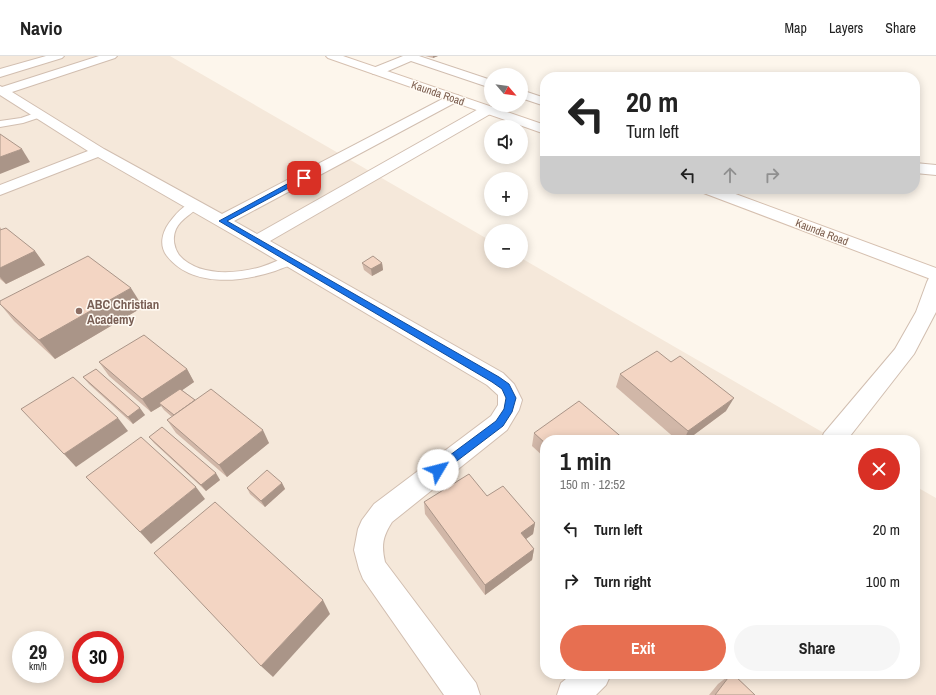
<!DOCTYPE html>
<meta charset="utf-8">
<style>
body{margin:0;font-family:"Archivo Narrow",sans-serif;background:#f6f6f6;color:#222;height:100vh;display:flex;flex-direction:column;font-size:15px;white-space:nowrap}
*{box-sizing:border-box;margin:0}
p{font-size:13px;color:#767676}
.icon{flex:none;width:22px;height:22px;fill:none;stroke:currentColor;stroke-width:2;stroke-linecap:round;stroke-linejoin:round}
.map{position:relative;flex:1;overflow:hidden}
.drawer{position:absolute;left:540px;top:379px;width:380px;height:244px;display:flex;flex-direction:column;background:#fff;border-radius:16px;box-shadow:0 2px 10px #0003}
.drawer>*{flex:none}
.hud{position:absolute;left:540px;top:16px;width:380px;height:122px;border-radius:16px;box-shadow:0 2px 10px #0003;background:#fff;color:#222;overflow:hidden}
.needle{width:26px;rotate:118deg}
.buttons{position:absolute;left:484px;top:12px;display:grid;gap:8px}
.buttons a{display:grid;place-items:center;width:44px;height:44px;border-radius:50%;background:#fff;box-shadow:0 2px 10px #0003;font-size:20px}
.speed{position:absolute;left:12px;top:575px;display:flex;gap:8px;font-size:20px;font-weight:700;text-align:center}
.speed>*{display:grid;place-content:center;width:52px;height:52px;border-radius:50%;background:#fff;box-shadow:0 2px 10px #0003;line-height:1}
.speed small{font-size:10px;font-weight:400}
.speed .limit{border:6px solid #d22;background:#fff;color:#111}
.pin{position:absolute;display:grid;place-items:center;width:34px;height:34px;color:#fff;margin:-17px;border-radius:8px;box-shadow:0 2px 6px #0006}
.me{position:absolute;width:44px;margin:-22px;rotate:53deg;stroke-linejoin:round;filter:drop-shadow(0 0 3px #0008)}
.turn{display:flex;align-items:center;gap:14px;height:84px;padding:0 20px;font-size:18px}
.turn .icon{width:52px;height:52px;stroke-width:2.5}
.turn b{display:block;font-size:28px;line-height:34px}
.lanes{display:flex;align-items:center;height:38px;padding:0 20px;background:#0003;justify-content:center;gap:20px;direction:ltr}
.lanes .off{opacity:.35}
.round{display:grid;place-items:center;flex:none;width:42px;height:42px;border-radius:21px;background:#f6f6f6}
.headline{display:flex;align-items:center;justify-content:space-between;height:68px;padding:0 20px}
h1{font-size:24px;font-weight:700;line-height:30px}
.button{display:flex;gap:8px;margin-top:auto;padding:8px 20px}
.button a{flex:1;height:46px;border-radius:24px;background:#e76f51;color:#fff;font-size:16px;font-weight:700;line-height:46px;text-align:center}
.button a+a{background:#f6f6f6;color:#222}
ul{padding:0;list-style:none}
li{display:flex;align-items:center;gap:12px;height:52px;padding:0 20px}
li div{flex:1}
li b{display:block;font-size:15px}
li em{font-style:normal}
header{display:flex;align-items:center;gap:24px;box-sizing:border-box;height:56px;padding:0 20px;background:#fff;border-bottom:1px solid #e0e0e0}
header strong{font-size:19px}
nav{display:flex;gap:22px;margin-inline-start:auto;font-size:14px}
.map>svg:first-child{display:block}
.residential{fill:#f5e8da;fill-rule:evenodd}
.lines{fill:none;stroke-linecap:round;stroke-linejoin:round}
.service-casing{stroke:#d1beb0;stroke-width:2}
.minor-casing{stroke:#d1beb0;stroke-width:2}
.secondary-casing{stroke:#d6c0b0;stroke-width:2}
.service{fill:#fff;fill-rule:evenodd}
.minor{fill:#fff;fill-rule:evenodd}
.secondary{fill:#fff;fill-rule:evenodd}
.wall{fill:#d1b7a8}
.shaded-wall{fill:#aa9588}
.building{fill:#f3d5c3;stroke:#aa9588}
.route{fill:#1a73e8;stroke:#114b97}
.education-dot{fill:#8d6e63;stroke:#fffaf3;stroke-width:1.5}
.labels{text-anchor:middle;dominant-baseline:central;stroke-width:3;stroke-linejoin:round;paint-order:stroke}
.far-street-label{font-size:11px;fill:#7a5c4d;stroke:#fffaf3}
.education-label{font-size:13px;font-weight:bold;fill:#785e54;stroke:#fffaf3;text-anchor:start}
</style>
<header>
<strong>Navio</strong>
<nav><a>Map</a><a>Layers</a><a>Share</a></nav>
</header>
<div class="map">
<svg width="936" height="639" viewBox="0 0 936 639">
<rect width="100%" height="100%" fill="#fdf6ec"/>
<path class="residential" d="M0 0H170L491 185V205H521V202L836 384H545V618H915V430L936 442V639H0ZM21 584H55V618H21ZM81 584H115V618H81Z"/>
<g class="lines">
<defs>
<g id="service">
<polygon points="41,55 46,58 44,60 23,67 0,71 0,65 21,62"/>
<path d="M194 146 200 149C193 158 181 162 176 173 172 182 174 192 179 199 198 221 236 218 261 211 271 208 280 203 290 200L294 201 296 204C292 210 282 212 275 215 241 226 192 232 167 200 159 190 162 177 169 167 175 159 184 148 194 146Z"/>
</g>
<g id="minor">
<polygon points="46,0 64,0 62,2 0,21 0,13"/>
<path d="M99 0H117L115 2 12 36 104 93 222 158 450 39H458L460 42 458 45 234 165 257 178 482 51H492L494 54 492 57 270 185 503 317 514 328 522 344 519 354 507 374 392 466C383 480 381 489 385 506L476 627 480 639H444L363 523 359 513 354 494 358 473 362 464 374 448 491 360 498 349V339L487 329 251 189 98 101 0 139V129L88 95 0 39V30L2 31Z"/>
<polygon points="403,0 419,0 491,24 491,32 411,5 381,18 373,18 371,15 373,12"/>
<polygon points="521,34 545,42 545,50 521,42"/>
<polygon points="915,107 936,109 936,119 915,117"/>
<polygon points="936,220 936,256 914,298 847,384 821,384 824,377 895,293 916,256 927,226 929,222"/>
<polygon points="572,618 611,618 606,629 596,639 557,639 561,627"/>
</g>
<g id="secondary">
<polygon points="326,0 343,0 545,69 545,78 328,2"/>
<polygon points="699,133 722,133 936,212 936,225 701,136"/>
</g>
</defs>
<use href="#service" class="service-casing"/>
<use href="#minor" class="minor-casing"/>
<use href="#secondary" class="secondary-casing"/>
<use href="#service" class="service"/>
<use href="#minor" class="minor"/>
<use href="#secondary" class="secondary"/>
</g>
<g class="wall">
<polygon points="425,0 438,0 433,2"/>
<polygon points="0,171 2,174 35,195 45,209 6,228 0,223"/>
<polygon points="362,207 382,207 383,214 372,220 364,214"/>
<polygon points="0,245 143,251 55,303 14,265 0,248"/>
<polygon points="99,306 187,313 194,326 182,334 195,344 269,387 227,421 176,377 167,364 172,361 164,354 161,350 151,356 109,320"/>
<polygon points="620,318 726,355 687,384 677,384 616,331"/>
<polygon points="83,321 145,359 133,368 89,328"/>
<polygon points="534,377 545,384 545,402 532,390"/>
<polygon points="149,381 220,424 206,435 154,387"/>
<polygon points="282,427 285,433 265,451 250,438 247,432"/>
<polygon points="487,440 535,467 533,478 526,483 534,493 532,504 485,539 425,458 424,446"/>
<polygon points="731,618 733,618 755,639 709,639 718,628"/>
</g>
<g class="shaded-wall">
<polygon points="433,0 438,0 433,2"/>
<polygon points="22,93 30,106 0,118 0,101"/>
<polygon points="35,195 45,209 6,228 0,221 0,212"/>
<polygon points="382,207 383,214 372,220 371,213"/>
<polygon points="131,232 143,251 55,303 39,284"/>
<polygon points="187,313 194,326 161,349 159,347 161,350 151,356 142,343"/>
<polygon points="734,342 726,355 687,384 684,384 688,375"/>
<polygon points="140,352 145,359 133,368 128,361"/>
<polygon points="118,362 128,375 76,411 64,398"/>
<polygon points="263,374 269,387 227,421 219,409"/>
<polygon points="216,417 220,424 206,435 201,429"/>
<polygon points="282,427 285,433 265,451 261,445"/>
<polygon points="196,431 205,443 151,488 140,476"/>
<polygon points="535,467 533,478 519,488 521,477"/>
<polygon points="534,493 532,504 485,539 485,529"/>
<polygon points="323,544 330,558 273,621 261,610"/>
</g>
<g class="building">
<polygon points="0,78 22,93 0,101"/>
<polygon points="6,172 35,195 0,212 0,174"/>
<polygon points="88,200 131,232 39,284 0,248 0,245"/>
<polygon points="373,200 382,207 371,213 362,207"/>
<polygon points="144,279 187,313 142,343 99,306"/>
<polygon points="657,295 671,306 680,300 734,342 688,375 620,318"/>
<polygon points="96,313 140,352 128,361 83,321"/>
<polygon points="73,321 118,362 64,398 21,353"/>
<polygon points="180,333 195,344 174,359 159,347"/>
<polygon points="211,333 263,374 219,409 167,364"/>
<polygon points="579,345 625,384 545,384 545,387 534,377"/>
<polygon points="162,371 216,417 201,429 149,381"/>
<polygon points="141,381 196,431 140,476 86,421"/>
<polygon points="267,414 282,427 261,445 247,432"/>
<polygon points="469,418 487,440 503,430 535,467 521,477 534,493 485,529 424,446"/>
<polygon points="215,446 323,544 261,610 154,497"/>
<polygon points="731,618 733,618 755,639 715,639"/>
</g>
<polygon class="route" points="302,120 307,122 227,165 499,321 509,328 516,342 512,356 503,370 441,417 438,418 434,417 432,414 434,411 496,365 504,353 506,342 502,333 492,326 219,165"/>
<circle class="education-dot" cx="79" cy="255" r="4"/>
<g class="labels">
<g class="far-street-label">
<text transform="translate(438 37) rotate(19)">Kaunda Road</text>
<text transform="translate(822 176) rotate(21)">Kaunda Road</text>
</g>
<g class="education-label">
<text x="87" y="248">ABC Christian<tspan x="87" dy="15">Academy</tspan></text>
</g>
</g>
</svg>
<div class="buttons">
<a><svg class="needle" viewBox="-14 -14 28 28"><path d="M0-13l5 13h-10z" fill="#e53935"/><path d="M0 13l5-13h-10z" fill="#767676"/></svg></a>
<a><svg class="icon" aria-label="sound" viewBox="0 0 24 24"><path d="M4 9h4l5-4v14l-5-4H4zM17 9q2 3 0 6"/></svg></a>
<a>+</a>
<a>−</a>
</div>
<div class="speed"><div>29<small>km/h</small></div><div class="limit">30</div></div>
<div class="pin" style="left:304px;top:122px;background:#d93025"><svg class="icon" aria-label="arrive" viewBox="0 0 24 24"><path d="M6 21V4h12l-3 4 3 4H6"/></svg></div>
<svg class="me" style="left:438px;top:414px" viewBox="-20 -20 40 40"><circle r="19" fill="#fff"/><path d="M0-13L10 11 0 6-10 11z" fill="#1a73e8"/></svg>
<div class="hud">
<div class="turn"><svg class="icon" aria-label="left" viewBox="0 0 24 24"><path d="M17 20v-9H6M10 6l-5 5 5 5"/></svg><div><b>20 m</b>Turn left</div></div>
<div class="lanes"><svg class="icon" aria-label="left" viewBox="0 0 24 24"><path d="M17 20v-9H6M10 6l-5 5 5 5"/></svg><svg class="icon off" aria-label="ahead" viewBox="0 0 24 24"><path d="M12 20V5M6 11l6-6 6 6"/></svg><svg class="icon off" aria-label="right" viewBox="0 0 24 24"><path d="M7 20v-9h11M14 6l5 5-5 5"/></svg></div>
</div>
<section class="drawer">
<div class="headline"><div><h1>1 min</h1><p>150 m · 12:52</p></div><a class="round" style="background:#d93025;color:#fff"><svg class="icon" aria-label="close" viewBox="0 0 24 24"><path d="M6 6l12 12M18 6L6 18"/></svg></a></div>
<ul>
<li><svg class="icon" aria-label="left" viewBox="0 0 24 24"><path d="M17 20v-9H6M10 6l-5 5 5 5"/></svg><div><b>Turn left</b></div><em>20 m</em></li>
<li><svg class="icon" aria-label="right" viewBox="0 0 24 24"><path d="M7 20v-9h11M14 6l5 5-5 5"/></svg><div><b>Turn right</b></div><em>100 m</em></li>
</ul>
<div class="button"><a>Exit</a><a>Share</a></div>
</section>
</div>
